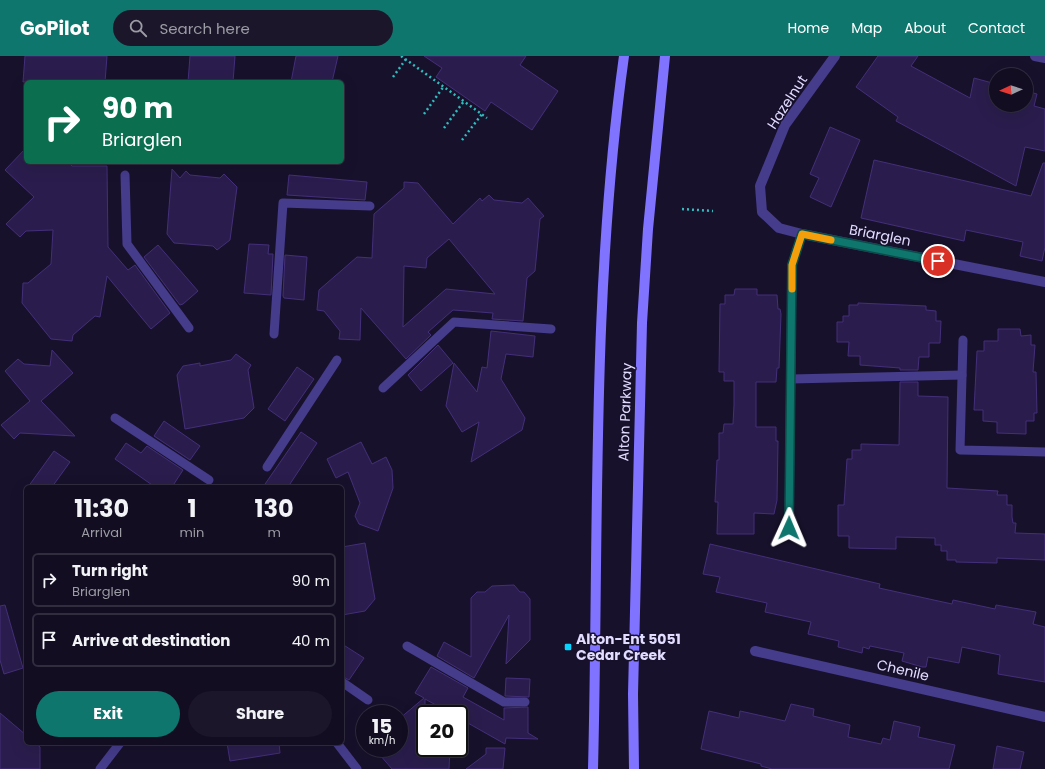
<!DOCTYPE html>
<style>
body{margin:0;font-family:Poppins,sans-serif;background:#1b162a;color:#f1f3f6;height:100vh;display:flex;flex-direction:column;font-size:15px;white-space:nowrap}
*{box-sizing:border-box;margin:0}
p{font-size:13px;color:#9c9ca5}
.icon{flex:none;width:22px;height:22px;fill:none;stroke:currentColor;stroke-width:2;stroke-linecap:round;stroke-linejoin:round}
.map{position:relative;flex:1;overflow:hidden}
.side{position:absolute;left:24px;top:429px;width:320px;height:260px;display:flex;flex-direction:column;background:#120d21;border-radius:6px;box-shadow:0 4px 16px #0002,0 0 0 1px #312d3f}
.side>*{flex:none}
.hud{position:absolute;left:24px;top:24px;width:320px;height:84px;border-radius:6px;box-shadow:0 4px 16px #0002,0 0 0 1px #312d3f;background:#0b6e4f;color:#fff;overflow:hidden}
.needle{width:26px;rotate:266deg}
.controls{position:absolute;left:989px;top:12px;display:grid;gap:8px}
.controls a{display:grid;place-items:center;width:44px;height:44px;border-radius:50%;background:#120d21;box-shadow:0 4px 16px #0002,0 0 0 1px #312d3f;font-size:20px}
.speed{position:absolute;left:356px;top:649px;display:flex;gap:8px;font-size:20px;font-weight:700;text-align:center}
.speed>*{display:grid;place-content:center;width:52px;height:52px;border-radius:50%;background:#120d21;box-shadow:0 4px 16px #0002,0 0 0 1px #312d3f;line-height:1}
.speed small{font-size:10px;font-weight:400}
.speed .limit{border:2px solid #111;border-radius:6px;background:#fff;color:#111}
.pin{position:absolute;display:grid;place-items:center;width:34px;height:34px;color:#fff;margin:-17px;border:2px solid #fff;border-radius:50%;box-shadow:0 1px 4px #0007}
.me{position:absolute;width:44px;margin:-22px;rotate:1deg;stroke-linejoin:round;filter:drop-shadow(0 0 3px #0008)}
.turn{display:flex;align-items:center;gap:14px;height:84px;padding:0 12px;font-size:18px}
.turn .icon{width:52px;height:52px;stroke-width:2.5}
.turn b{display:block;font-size:28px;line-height:34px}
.eta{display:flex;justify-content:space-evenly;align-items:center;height:68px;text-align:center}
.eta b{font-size:24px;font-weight:700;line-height:28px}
.button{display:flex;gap:8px;margin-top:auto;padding:8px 12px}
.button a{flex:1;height:46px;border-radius:24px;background:#0f766e;color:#fff;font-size:16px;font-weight:700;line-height:46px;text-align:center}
.button a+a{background:#1b162a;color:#f1f3f6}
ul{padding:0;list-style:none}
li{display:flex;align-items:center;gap:12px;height:54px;margin:0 8px 6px;padding:0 4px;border:2px solid #312d3f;border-radius:6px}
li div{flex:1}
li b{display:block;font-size:15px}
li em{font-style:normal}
header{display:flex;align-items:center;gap:24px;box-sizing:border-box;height:56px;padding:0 20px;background:#0f766e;color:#fff}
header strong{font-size:19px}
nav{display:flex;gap:22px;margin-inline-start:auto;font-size:14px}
.search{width:280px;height:36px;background:#1b162a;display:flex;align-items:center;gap:10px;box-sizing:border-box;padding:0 14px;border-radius:22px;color:#9c9ca5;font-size:15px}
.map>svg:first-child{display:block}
.building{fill:#2a1d4d;stroke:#432f79;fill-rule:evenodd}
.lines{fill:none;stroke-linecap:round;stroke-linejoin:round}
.path{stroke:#31bdbe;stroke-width:2.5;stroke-dasharray:2 3;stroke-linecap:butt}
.service{stroke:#453c8b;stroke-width:9}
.minor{stroke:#453c8b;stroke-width:10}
.secondary{stroke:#8073ff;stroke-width:10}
.route-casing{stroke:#0a4d48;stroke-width:10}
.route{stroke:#0f766e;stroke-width:7}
.slow{stroke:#f59e0b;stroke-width:7}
.poi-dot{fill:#08d5ff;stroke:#18112c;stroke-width:1.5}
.labels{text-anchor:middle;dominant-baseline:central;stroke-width:3;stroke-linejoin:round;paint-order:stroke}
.street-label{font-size:14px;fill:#e2dcff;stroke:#18112c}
.poi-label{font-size:14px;font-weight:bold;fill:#e2dcff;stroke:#18112c;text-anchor:start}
</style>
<header>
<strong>GoPilot</strong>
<div class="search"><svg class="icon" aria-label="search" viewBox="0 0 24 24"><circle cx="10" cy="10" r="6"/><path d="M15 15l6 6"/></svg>Search here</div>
<nav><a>Home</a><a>Map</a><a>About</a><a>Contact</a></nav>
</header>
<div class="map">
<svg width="1045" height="713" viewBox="0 0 1045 713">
<rect width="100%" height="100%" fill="#18112c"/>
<g class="building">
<polygon points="25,0 107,0 105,26 23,26"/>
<polygon points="190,0 235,0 233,26 188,26"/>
<polygon points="296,0 338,0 332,26 291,26"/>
<polygon points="424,0 526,0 520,9 558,35 532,74 491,46 485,55 436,21 442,12"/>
<polygon points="878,0 918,0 911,10 970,42 974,22 996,28 996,49 1026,49 1026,35 1037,38 1034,50 1045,53 1045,95 1025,91 1016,130 896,65 898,61 856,31"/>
<polygon points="830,71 860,84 831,151 810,141 819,122 810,118"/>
<polygon points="26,92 26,106 68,106 72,110 107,110 108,191 128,214 135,209 170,257 151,273 107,220 100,261 95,260 73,279 72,285 51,283 22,247 23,227 28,227 51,208 53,174 26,175 20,181 6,168 34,141 5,114"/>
<polygon points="874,104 1031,140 1043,107 1045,107 1045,191 1042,205 1020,200 1023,186 966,174 964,185 861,162"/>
<polygon points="172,113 180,122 186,115 190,119 220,122 224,118 237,131 230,184 217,194 213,190 174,187 167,178"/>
<polygon points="289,119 367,126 365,144 287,139"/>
<path d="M404 126 418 127 453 168 480 142 482 145 489 139 494 144 522 147 528 142 544 160 540 163 535 215 527 222 523 265 492 263 493 257 453 254 428 276 431 279 406 303 361 252 360 284 339 283 340 275 324 255 317 254 319 234 357 201 372 202 374 158 404 132ZM449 183 495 238 446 233 403 271 404 210 426 212 427 202Z"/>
<polygon points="249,188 269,189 268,198 273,198 271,239 244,237"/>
<polygon points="158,189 198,235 183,248 180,249 144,201"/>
<polygon points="285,199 307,201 304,244 284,242 283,240"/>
<polygon points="735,233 757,233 757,239 777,239 778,253 780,253 781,258 779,312 777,312 776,326 756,326 756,371 776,371 776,385 778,385 777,444 774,458 754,457 754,478 717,478 718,446 715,446 717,404 719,404 719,377 723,377 724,368 733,368 734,349 734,325 724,325 724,316 719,316 720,248 725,248 725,239 734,239"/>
<polygon points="858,247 926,250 926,254 936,255 936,265 941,265 940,287 929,287 929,301 919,301 918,314 900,314 900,312 860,309 860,300 848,300 849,286 837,286 837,266 843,266 843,260 849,260 849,249 858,249"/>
<polygon points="998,273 1020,273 1021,280 1031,279 1031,289 1035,289 1033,316 1036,316 1037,357 1034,357 1034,365 1026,365 1026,378 997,377 997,366 983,365 983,354 974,354 977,295 984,295 984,285 998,285"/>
<polygon points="491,275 535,280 533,301 506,298 501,323 525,362 522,374 471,406 479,366 462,376 446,350 454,307 477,336 482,311 487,312"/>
<polygon points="438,289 453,307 421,335 408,319"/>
<polygon points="52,294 73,317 41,345 75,380 20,377 14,383 1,369 30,345 5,315 18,303 24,308 50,310"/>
<polygon points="236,298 251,309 248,314 254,352 244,362 185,373 177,319 183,310 200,307 200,310 231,304"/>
<polygon points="297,311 314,323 285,365 268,353"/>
<polygon points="900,326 918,326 918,340 948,341 947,432 998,435 997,439 1007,439 1007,449 1012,449 1012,461 1013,467 1016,467 1015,477 1045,478 1045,504 997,502 997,507 956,506 956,504 947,504 947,495 941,495 941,489 935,489 935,482 896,481 896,493 849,492 849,480 838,480 838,449 844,449 847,403 852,403 852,394 861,394 861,388 899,389"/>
<polygon points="164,365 200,390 190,404 154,380"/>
<polygon points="301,376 317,387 288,431 263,431"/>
<polygon points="361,386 372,408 386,401 392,414 393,432 378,475 359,468 355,460 360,447 348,416 336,422 327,403"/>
<polygon points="126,387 141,397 147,390 183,414 172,431 155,431 115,403"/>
<polygon points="54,395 70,406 52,431 28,431"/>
<polygon points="365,487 375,543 365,555 342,559 342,491"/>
<polygon points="710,488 880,528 879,532 952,548 953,544 995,553 996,549 1036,556 1033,568 1045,571 1045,626 998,618 1000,599 962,591 959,607 928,601 926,611 922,611 902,605 904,597 870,590 869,593 863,591 862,597 838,591 839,585 808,578 811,566 765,556 767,547 716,536 720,521 703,518"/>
<polygon points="514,529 520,536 524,536 530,543 530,584 506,608 509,559 474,622 437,600 444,586 471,601 471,542 477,536 485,536 492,530"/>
<polygon points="5,549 23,612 4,618 0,604 0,550"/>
<polygon points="342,588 364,602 349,624 342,620"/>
<polygon points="431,611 468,632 463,641 504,664 504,652 528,651 528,677 538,683 506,682 505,688 459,662 459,658 452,658 425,643 425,692 450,692 449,713 392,713 374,692 399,692 399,663 424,642 415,637"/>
<polygon points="506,622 530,623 529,641 505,640"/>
<polygon points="791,648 814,653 813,660 850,669 848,681 881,688 883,682 890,684 894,665 920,671 918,681 955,689 949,713 772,713 761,710 761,708 701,693 709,655 739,662 740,655 785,665"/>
<polygon points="0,657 26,679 26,687 35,687 40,691 40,713 0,713"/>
<polygon points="227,687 279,687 280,697 230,705"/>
<polygon points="997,690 1024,696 1020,713 993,713"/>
<polygon points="486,692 505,692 503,713 466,713 486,698"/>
</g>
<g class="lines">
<g class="path">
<polyline points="401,0 487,62"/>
<polyline points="393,21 406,3"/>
<polyline points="424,58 444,30"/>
<polyline points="444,72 464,45"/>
<polyline points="462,84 482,58"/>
<polyline points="682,153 713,155"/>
</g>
<g class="service">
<polyline points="125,119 127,188 189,272"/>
<polyline points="274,278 283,147 370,150"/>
<polyline points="963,284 960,394 1045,396"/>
<polyline points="791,323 962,319"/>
<polyline points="383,332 454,266 551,273"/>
<polyline points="115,362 209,424"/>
<polyline points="267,411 337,304"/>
<polyline points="789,472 792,209 802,178"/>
<polyline points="407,590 504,646 525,646"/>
<polyline points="342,626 368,644"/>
<polyline points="337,687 357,713"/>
<polyline points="100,713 120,687"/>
</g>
<g class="minor">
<polyline points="835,0 785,69 760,130 762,156 779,172 802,178 1045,226"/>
<polyline points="1035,0 1045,2"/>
<polyline points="755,595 1045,661"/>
</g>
<g class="secondary">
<path d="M593 713C599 475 591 236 624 0"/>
<polyline points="634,713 633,638 642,267 648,173 665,0"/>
</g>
</g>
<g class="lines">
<defs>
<polyline id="route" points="789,472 792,209 802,178 938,205"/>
</defs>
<use href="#route" class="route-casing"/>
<use href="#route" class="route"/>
<polyline class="slow" points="792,233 792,209 802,178 831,184"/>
</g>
<rect class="poi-dot" x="564" y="587" width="8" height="8" rx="2"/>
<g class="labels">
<g class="street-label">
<text transform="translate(787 46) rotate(-57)">Hazelnut</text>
<text transform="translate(880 179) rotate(11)">Briarglen</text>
<text transform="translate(625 356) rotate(-88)">Alton Parkway</text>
<text transform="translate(903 614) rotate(13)">Chenile</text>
</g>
<g class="poi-label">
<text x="576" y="583">Alton-Ent 5051<tspan x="576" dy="16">Cedar Creek</tspan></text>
</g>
</g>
</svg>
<div class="controls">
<a><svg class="needle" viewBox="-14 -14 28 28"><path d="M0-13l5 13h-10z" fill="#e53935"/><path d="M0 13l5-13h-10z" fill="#9c9ca5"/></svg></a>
</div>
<div class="speed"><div>15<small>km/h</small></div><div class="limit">20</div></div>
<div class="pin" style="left:938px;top:205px;background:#d93025"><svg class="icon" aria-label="arrive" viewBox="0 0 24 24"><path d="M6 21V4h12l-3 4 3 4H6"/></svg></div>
<svg class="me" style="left:789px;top:472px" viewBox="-20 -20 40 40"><path d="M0-17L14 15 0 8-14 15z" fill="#0f766e" stroke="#fff" stroke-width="4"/></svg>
<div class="hud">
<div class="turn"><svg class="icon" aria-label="right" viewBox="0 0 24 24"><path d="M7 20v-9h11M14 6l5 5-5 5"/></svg><div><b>90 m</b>Briarglen</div></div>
</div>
<section class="side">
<div class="eta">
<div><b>11:30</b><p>Arrival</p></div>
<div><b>1</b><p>min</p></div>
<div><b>130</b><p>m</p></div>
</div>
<ul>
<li><svg class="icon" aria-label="right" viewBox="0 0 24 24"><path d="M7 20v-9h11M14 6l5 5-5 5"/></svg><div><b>Turn right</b><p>Briarglen</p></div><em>90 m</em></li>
<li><svg class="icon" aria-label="arrive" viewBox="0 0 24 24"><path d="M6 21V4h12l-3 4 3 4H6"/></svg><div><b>Arrive at destination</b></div><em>40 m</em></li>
</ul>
<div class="button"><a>Exit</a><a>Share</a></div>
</section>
</div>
